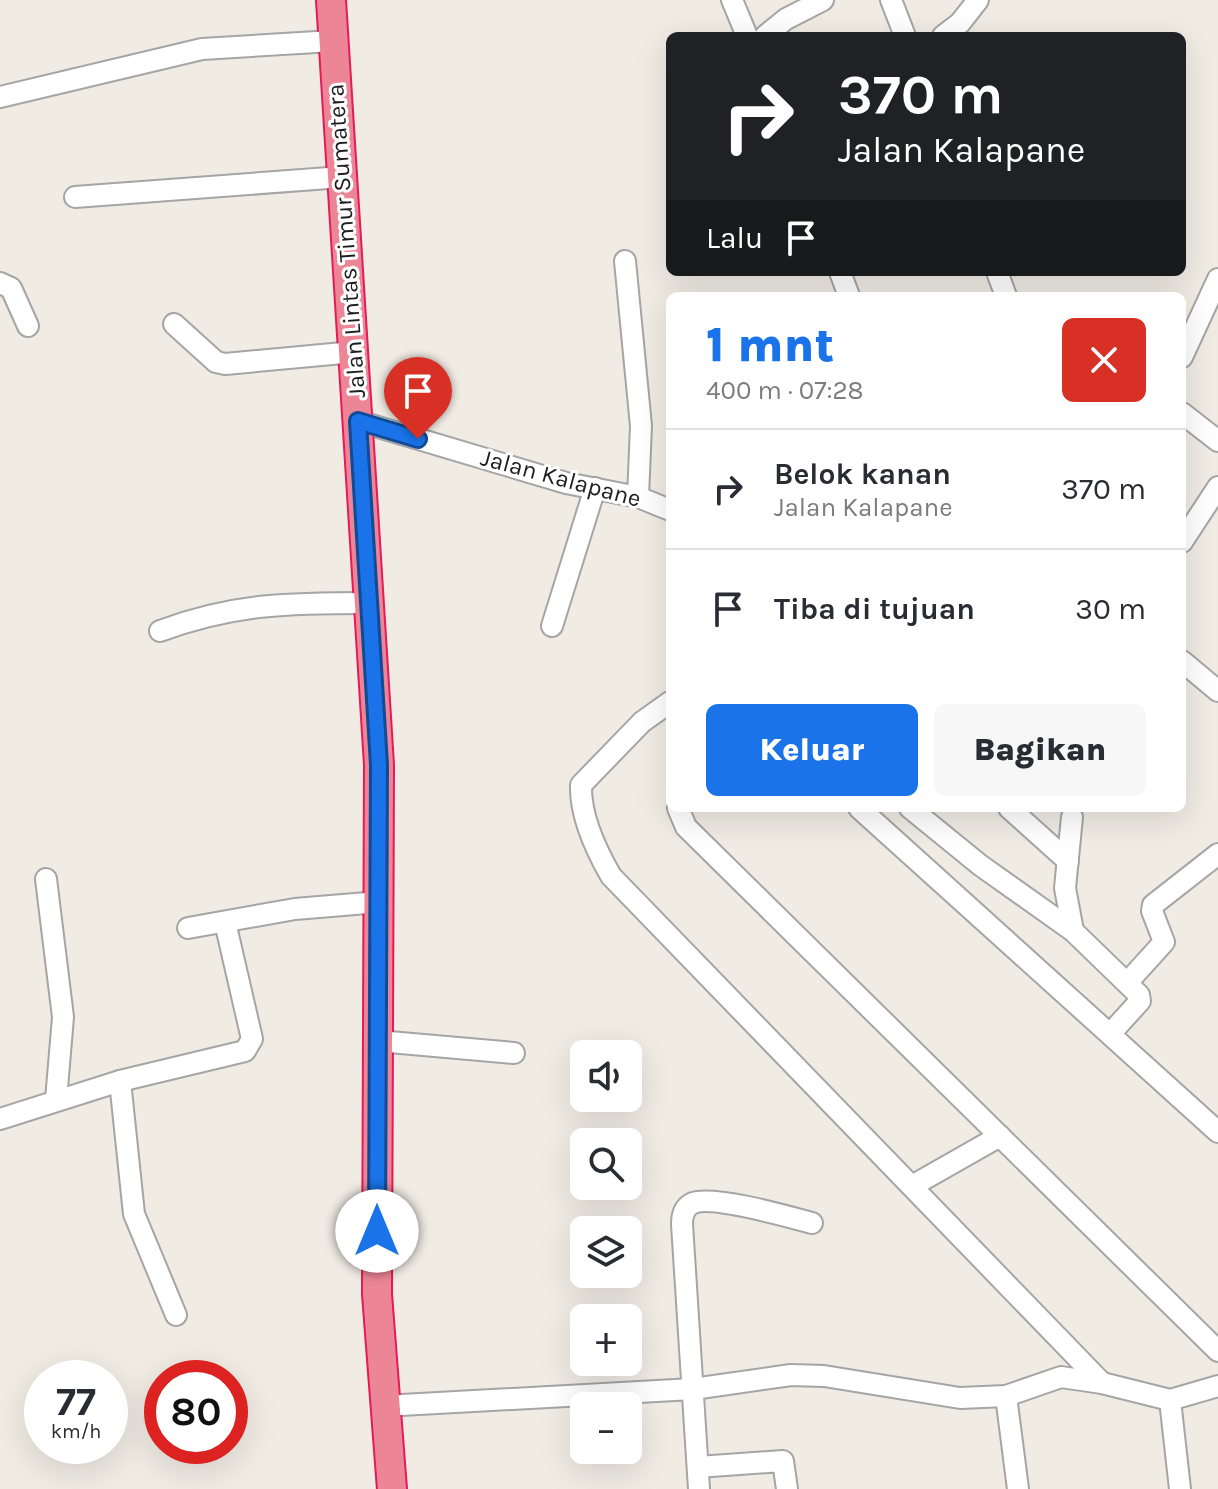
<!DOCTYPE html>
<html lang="id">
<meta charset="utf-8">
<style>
body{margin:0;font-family:Karla,sans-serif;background:#f7f7f7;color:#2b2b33;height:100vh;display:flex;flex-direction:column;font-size:30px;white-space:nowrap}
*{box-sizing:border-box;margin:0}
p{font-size:26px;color:#7c7c81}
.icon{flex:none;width:44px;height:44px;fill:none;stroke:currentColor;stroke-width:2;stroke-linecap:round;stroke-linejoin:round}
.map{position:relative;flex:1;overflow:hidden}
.sheet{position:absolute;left:666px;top:292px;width:520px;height:520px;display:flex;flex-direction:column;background:#fff;border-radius:12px;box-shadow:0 8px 32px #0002}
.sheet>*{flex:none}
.guide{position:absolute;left:666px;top:32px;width:520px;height:244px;border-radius:12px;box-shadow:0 8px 32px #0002;background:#202124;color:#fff;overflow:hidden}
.controls{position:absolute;left:570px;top:1040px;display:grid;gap:16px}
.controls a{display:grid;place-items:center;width:72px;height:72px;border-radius:12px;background:#fff;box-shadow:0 8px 32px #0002;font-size:40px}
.speed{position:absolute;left:24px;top:1360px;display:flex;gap:16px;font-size:40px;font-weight:700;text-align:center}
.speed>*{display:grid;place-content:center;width:104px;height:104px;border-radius:50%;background:#fff;box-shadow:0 8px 32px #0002;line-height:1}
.speed small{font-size:20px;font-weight:400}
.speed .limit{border:12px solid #d22;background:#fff;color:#111}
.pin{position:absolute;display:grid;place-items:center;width:68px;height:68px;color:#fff;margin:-82px -34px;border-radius:50% 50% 50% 0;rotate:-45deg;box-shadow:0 0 8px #0007}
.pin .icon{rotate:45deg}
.me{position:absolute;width:88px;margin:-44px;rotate:0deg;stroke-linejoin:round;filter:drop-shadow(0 0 6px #0008)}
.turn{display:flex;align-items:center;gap:28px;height:168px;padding:0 40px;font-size:36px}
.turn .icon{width:104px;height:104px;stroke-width:2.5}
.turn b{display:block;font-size:56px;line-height:68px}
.then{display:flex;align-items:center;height:76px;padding:0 40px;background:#0003;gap:16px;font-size:30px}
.round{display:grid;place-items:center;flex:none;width:84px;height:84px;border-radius:12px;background:#f7f7f7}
.overview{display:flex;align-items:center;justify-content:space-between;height:136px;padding:0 40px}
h1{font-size:48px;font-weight:800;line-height:60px;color:#1a73e8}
.cta{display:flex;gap:16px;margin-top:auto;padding:16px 40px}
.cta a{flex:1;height:92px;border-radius:12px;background:#1a73e8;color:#fff;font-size:32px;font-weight:800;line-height:92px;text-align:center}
.cta a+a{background:#f7f7f7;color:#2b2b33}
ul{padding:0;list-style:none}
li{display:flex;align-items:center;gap:24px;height:120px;padding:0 40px;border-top:2px solid #e1e1e2}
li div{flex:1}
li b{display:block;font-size:30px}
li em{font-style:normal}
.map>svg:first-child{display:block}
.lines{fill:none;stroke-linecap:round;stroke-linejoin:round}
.minor-casing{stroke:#a5a5a5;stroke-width:24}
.highway-casing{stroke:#e61959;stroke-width:32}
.minor{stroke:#fff;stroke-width:20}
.highway{stroke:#ec8696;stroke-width:28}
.route-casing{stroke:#114b97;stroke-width:20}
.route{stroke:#1a73e8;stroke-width:14}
.labels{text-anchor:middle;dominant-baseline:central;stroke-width:6;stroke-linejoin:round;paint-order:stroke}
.street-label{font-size:24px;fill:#1e1e1e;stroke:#fff}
</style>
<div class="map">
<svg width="1218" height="1489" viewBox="0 0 1218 1489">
<rect width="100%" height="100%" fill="#f0ece4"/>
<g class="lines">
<defs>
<g id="minor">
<polyline points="732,0 747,36"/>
<polyline points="891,0 905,36"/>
<polyline points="765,36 786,19 823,0"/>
<polyline points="943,36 960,23 978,0"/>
<polyline points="0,97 202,49 333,41"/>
<polyline points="75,197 342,177"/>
<polyline points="625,261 641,426 638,497"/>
<polyline points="840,272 849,296"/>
<polyline points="997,272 1006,296"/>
<polyline points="0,283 11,288 28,326"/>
<polyline points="174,324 216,362 225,364 354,352"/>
<polyline points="1182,357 1218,279"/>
<polyline points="1182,413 1218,441"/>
<polyline points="358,421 566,483 638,497 670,510"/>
<polyline points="1182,542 1218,487"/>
<polyline points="552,626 595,488"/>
<path d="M160 631C235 603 292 603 370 603"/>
<polyline points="1182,661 1218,691"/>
<path d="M670 702 642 722 581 785C580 816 596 850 611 876L1102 1383"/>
<polyline points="678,808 686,827 1218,1351"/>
<polyline points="859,808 1218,1132"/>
<polyline points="910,808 980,865 1073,931 1139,995 1140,1001 1110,1034"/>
<polyline points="1009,808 1068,861"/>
<polyline points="1072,817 1065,888 1073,931"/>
<polyline points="46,879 63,1017 56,1100"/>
<polyline points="188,928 295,909 379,902"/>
<polyline points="1127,983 1164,942 1152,911 1153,905 1218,854"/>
<polyline points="378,1041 514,1053"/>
<polyline points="120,1081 134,1214 176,1315"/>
<polyline points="0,1119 120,1081 245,1051 252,1039 225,922"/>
<polyline points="912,1186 1000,1136"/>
<polyline points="1006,1396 1018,1489"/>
<polyline points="1170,1400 1180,1489"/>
<polyline points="383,1406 693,1389 791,1375 824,1376 960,1398 1006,1396 1061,1377 1102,1383 1170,1400 1218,1386"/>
<polyline points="698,1467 783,1461 787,1489"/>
<path d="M699 1489 682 1224C682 1216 684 1207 693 1203 713 1195 789 1217 812 1223"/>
</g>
<polyline id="highway" points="331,0 379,765 377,1294 392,1489"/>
</defs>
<use href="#minor" class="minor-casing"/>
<use href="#highway" class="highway-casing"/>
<use href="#minor" class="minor"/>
<use href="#highway" class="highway"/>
</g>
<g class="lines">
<defs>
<polyline id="route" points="377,1231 379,765 358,421 418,439"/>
</defs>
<use href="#route" class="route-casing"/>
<use href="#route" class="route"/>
</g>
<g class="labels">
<g class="street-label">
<text transform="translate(346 241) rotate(-94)">Jalan Lintas Timur Sumatera</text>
<text transform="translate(561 478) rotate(15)">Jalan Kalapane</text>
</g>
</g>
</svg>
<div class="controls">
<a><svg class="icon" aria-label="sound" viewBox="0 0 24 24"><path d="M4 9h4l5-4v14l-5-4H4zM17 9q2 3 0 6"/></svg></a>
<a><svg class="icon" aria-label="search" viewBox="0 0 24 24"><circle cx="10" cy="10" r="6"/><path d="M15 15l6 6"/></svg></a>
<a><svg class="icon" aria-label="layers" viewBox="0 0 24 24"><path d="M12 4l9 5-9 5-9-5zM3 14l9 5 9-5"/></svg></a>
<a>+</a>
<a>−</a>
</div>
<div class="speed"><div>77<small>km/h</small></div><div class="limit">80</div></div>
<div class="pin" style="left:418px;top:439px;background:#d93025"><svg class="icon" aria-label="arrive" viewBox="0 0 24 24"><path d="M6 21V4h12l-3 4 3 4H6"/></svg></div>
<svg class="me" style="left:377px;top:1231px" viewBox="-20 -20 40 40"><circle r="19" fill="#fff"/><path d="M0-13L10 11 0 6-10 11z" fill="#1a73e8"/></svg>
<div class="guide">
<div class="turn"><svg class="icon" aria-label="right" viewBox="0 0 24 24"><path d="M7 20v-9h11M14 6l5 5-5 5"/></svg><div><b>370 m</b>Jalan Kalapane</div></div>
<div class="then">Lalu<svg class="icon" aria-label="arrive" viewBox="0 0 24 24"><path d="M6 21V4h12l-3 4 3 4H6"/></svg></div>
</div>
<section class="sheet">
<div class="overview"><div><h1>1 mnt</h1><p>400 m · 07:28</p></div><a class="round" style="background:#d93025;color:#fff"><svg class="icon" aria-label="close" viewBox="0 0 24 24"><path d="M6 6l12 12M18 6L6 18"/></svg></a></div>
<ul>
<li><svg class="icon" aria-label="right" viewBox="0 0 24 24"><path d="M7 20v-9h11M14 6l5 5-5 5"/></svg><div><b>Belok kanan</b><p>Jalan Kalapane</p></div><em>370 m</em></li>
<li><svg class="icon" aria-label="arrive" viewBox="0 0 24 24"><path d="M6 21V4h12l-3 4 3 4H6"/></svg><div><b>Tiba di tujuan</b></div><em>30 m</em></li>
</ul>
<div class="cta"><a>Keluar</a><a>Bagikan</a></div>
</section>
</div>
